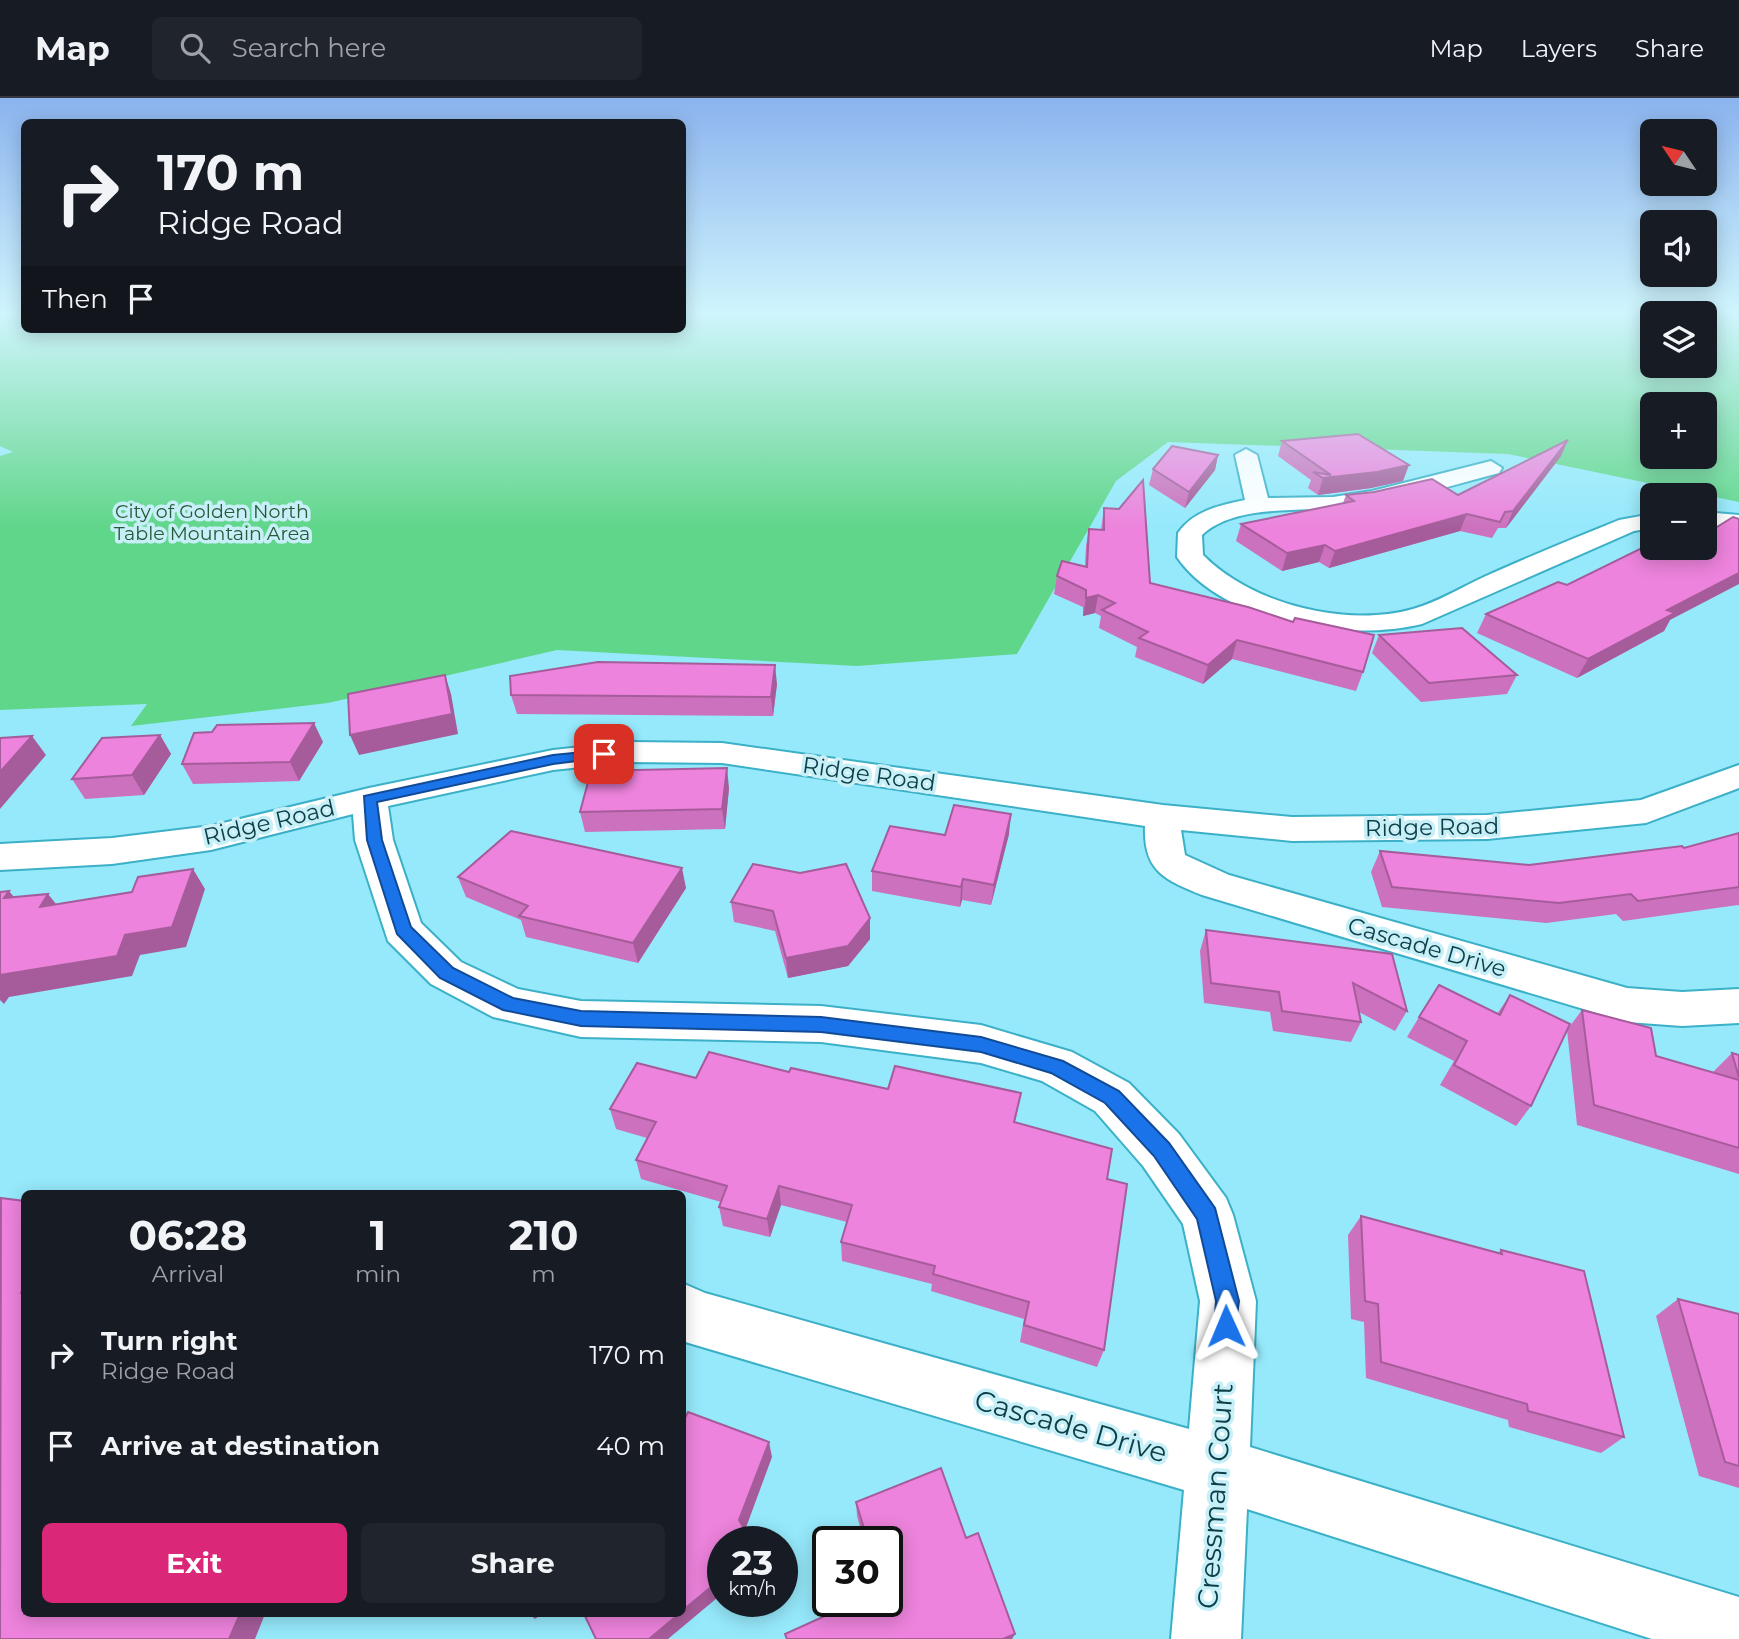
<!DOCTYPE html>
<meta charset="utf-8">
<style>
body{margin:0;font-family:Montserrat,sans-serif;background:#20242c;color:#f1f3f6;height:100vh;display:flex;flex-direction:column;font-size:26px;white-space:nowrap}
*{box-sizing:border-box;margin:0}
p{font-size:23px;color:#9ea1a6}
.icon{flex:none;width:38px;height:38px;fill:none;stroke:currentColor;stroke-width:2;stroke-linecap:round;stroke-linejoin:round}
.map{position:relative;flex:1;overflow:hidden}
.details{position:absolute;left:21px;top:1092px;width:665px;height:427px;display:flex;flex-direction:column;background:#171b24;border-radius:10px;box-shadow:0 4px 18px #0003}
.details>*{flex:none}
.top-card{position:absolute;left:21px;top:21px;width:665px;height:214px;border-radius:10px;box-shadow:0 4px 18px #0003;background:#171b24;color:#f1f3f6;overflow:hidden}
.needle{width:46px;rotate:305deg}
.controls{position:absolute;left:1640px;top:21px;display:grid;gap:14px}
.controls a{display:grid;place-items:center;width:77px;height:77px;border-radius:10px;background:#171b24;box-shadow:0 4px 18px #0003;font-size:35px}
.speed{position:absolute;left:707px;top:1428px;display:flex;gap:14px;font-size:35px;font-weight:700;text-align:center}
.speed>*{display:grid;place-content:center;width:91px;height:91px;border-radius:50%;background:#171b24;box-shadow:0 4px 18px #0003;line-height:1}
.speed small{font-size:18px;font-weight:400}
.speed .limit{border:4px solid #111;border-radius:10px;background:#fff;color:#111}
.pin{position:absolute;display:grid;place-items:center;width:60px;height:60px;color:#fff;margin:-30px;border-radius:14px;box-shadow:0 4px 10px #0006}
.me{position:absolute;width:77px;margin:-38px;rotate:359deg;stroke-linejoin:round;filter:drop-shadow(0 0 5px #0008)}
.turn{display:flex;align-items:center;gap:24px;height:147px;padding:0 21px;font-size:32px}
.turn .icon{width:91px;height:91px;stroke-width:2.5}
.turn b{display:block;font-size:49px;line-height:60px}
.then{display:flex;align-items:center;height:66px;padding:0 21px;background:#0003;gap:14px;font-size:26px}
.eta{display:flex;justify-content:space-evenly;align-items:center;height:119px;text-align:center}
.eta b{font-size:42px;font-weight:700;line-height:49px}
.cta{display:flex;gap:14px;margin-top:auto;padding:14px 21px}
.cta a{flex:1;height:80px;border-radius:10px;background:#db2777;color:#fff;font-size:28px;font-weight:700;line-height:80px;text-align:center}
.cta a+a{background:#20242c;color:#f1f3f6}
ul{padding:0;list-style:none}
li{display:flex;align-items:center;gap:21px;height:91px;padding:0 21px}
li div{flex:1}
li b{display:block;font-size:26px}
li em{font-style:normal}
header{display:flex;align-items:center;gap:42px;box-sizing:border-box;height:98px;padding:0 35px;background:#171b24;border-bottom:2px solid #363941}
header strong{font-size:33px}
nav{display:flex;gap:38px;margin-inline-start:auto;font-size:24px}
.search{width:490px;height:63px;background:#20242c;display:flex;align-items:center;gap:18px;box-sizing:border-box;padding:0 24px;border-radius:10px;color:#9ea1a6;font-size:26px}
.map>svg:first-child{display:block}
.green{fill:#60d68a;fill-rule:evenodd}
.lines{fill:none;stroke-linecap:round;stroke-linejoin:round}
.street-casing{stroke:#3bb0c7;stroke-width:4}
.street{fill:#fff;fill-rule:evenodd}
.wall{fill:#cc71bd}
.shaded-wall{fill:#a65c9a}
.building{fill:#ed83dc;stroke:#a65c9a;stroke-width:2}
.route{fill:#1a73e8;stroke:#114b97;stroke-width:2}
.labels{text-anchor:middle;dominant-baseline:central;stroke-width:7;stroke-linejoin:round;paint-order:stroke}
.far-park-label{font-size:19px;fill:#275a39;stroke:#c7eff7}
.street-label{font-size:23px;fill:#0c3e48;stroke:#c7eff7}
.near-street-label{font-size:28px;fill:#0c3e48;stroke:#c7eff7}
</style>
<header>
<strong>Map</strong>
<div class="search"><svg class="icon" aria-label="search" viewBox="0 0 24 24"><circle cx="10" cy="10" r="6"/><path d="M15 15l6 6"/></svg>Search here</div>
<nav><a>Map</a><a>Layers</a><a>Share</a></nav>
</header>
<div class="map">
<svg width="1739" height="1541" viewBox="0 0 1739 1541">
<rect width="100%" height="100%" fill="#95e9fb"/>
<path class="green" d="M0 216H24V231H682L683 216H1652V268H1704L1705 216H1739V404L1508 356 1168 344 1116 383 1017 556 857 568 557 552 328 605 131 628 147 606 0 612V358L13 354 0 348ZM1652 306H1704V359H1652Z"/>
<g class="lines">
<defs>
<g id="street">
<path d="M1246 351 1257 357 1268 400 1333 399 1372 393 1491 363 1502 370 1499 375C1456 386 1412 400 1368 408 1319 416 1239 402 1202 437L1203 457C1251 506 1346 530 1413 511 1438 504 1462 489 1486 478 1530 458 1575 440 1619 422L1652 416V430L1634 433 1422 526C1348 544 1223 526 1177 459L1178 435C1193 413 1220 407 1245 402L1235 357Z"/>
<polygon points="1704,414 1739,417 1739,431 1704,428"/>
<path d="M629 644 722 645 1163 707 1292 719 1487 717 1641 702 1739 667V690L1646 725 1487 741 1292 743 1181 732 1185 757 1229 777 1627 890 1682 894 1739 891V925L1682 928 1627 924 1202 797C1165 782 1143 773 1145 728L722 665 629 664 553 672 388 708 393 742 421 825 461 864 518 891 581 903 821 908 981 927 1072 954 1129 985 1179 1036 1226 1100 1233 1117 1256 1203 1250 1349 1739 1499V1541H1652L1247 1411 1241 1541H1171L1184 1392 682 1243V1185L705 1195 1189 1331 1200 1203 1183 1126 1143 1068 1095 1013 1042 983 981 965 821 944 581 939 493 919 431 886 388 843 355 742 353 716 211 752 112 766 0 772V746L112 740 211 728 369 690 553 652Z"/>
</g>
</defs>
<use href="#street" class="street-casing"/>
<use href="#street" class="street"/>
</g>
<g class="wall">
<polygon points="1568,342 1561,358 1506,430 1498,430 1492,440 1460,433 1329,470 1319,464 1282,473 1236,443 1241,426 1343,405 1346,397 1458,397"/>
<polygon points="1282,343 1403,383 1371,390 1318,397 1308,390 1311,382 1278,358"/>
<polygon points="1218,357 1215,372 1185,410 1149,387 1153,371"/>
<polygon points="1104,410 1150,485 1363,574 1356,593 1232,561 1203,586 1135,559 1137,549 1099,530 1101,518 1095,515 1083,518 1083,509 1054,496 1057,478 1085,469 1086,448 1089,431 1101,432"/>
<polygon points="1486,516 1670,522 1664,533 1577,580 1477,535"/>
<polygon points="1379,537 1517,577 1507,596 1421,604 1372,555"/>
<polygon points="777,586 773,618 517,616 511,597"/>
<polygon points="160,637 171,656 144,697 85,701 72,681"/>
<polygon points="323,644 299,683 193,686 182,666"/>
<polygon points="729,690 725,731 585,734 580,714"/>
<polygon points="1739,735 1739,808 1738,807 1623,823 1616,816 1546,825 1382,809 1371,774 1380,753 1529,767 1684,750"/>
<polygon points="1009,736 991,807 962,802 960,809 872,793 872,773 945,737"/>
<polygon points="800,775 870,841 848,868 788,880 775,833 734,824 731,804"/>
<polygon points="458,779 686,790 638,865 526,839 521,822 466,799"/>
<polygon points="1206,832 1392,856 1407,913 1395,933 1359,914 1361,924 1351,944 1273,933 1270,914 1204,905 1200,853"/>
<polygon points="1510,897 1531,1008 1516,1028 1440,987 1454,963 1407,939 1419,919 1497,916"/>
<polygon points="1582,912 1656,958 1713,974 1732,955 1739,957 1739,1076 1577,1027 1567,932"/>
<polygon points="789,974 888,991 1021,995 1015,1024 1107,1081 1104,1252 1097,1269 1020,1244 1024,1221 931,1193 932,1186 842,1163 841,1144 847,1124 781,1107 770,1139 723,1128 719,1109 721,1104 641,1081 636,1062 647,1040 616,1031 610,1011 696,980"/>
<polygon points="1361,1118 1498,1155 1501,1152 1624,1339 1601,1355 1509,1329 1508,1322 1366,1280 1364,1224 1351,1221 1348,1137"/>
<polygon points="1678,1201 1739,1216 1739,1390 1699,1378 1656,1218"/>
<polygon points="856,1404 966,1440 887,1503 887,1444 864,1444 857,1418"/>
</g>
<g class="shaded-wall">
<polygon points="1568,342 1561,358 1506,430 1513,413"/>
<polygon points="1218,357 1215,372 1185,410 1189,394"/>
<polygon points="1409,367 1403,383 1371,390 1318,397 1323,380"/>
<polygon points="1467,416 1460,433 1329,470 1335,453"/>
<polygon points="1325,447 1319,464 1282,473 1287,455"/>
<polygon points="1739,475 1739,486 1670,522 1664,533 1577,580 1588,561 1667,512"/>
<polygon points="1098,497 1095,515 1083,518 1086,500"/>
<polygon points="1237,542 1232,561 1203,586 1208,567"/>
<polygon points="775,567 777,586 773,618 771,599"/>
<polygon points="445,577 451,596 458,636 359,657 350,637"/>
<polygon points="314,625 323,644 299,683 290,664"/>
<polygon points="160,637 171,656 144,697 132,677"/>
<polygon points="32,638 46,657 0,711 0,674"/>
<polygon points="727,670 729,690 725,731 722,711"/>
<polygon points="1011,716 1009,736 991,807 994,787"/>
<polygon points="682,770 686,790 638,865 633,845"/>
<polygon points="193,771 205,791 186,849 140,857 132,878 9,899 4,906 0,902 0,877 125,837"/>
<polygon points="963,781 962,802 960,809 961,789"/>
<polygon points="9,793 26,814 4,800"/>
<polygon points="48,796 64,816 40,809"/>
<polygon points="870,820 870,841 848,868 788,880 786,860"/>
<polygon points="779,1088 781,1107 770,1139 767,1121"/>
<polygon points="769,1344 772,1359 744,1435 739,1422"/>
<polygon points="723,1479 723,1495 668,1541 649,1541 679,1516 682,1516 682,1513"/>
<polygon points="240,1516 265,1516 255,1541 229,1541"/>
<polygon points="529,1516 542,1516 535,1521"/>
<polygon points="1015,1536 1012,1541 1003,1541"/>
</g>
<g class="building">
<polygon points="1358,336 1409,367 1377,374 1323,380 1313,374 1331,377 1282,343"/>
<polygon points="1568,342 1513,413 1505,414 1500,424 1467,416 1335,453 1325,447 1287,455 1241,426 1354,403 1346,397 1374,394 1432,381 1458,397"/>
<polygon points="1172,348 1218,357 1189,394 1153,371"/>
<polygon points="1143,382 1150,485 1248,509 1293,524 1295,520 1374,537 1363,574 1237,542 1208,567 1139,540 1148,534 1102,512 1115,505 1098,497 1086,500 1086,492 1057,478 1062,463 1087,469 1089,431 1104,432 1104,410 1119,411"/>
<polygon points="1733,419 1739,421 1739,475 1667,512 1675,515 1588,561 1486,516 1558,484 1567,487 1652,445 1652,450 1704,450 1704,437"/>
<polygon points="1462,530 1517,577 1429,585 1379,537"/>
<polygon points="598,564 775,567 771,599 511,597 510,578"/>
<polygon points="445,577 452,616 350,637 348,596"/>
<polygon points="314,625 290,664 182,666 194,635 212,634 217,627"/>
<polygon points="160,637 132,677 72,681 102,640"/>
<polygon points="32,638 0,674 0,640"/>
<polygon points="727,670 722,711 580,714 591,673"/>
<polygon points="954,707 1011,716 994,787 963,781 961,789 872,773 890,728 945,737"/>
<polygon points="511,733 682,770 633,845 519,818 528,808 458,779"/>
<polygon points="1739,735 1739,789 1638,803 1631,796 1559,805 1392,789 1380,753 1529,767 1682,748 1684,750"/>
<polygon points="753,766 800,775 846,766 870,820 848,848 786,860 773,813 731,804"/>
<polygon points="193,771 172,829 125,837 117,858 0,877 0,794 9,793 4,800 48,796 40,809 132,794 138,779"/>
<polygon points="1206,832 1392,856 1407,913 1353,885 1361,924 1282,913 1279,894 1211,885"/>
<polygon points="1439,887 1500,917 1510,897 1570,926 1531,1008 1454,967 1467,943 1419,919"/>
<polygon points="1582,912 1651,930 1656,958 1739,982 1739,1050 1594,1007"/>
<polygon points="709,954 789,974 791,970 888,991 895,968 1021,995 1014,1024 1112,1051 1107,1081 1127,1086 1104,1252 1024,1227 1029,1204 933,1176 935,1168 841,1144 852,1107 779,1088 767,1121 719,1109 727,1088 636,1062 656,1024 610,1011 637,965 696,980"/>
<polygon points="1732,955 1739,957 1739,980"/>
<polygon points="1,1100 24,1103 24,1190 21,1195 24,1196 24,1516 240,1516 229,1541 0,1541"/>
<polygon points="1361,1118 1502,1156 1501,1152 1584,1173 1624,1339 1528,1313 1527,1306 1381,1264 1378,1206 1365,1203"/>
<polygon points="1678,1201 1739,1216 1739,1368 1725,1364"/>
<polygon points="688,1314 769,1344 739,1422 752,1444 723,1444 723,1479 682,1513 682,1326"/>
<polygon points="941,1370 966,1440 978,1435 1015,1536 1003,1541 787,1541 785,1536 858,1503 887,1503 887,1444 868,1444 856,1404"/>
<polygon points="584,1516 679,1516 649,1541 596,1541"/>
</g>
<linearGradient id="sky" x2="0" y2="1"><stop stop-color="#8bb3ee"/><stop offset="0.5" stop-color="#cff5fd"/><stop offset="1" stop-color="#cff5fd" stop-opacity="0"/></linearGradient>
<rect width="1739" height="431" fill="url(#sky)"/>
<polygon class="route" points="604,652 611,656 609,659 553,666 377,704 382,742 411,829 453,870 513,900 581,913 821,919 981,939 1063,963 1119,993 1169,1045 1215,1110 1239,1203 1234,1237 1226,1240 1218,1237 1214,1228 1216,1203 1197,1121 1154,1058 1105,1005 1051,975 981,954 821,934 581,928 503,912 440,880 397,836 367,742 364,698 553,657"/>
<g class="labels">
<g class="far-park-label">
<text x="212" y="413">City of Golden North<tspan x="212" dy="22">Table Mountain Area</tspan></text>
</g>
<g class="street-label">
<text transform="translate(869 676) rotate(8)">Ridge Road</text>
<text transform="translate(269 724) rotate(-13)">Ridge Road</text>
<text transform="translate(1432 729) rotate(-1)">Ridge Road</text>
<text transform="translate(1427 849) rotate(16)">Cascade Drive</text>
</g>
<g class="near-street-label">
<text transform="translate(1071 1328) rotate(16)">Cascade Drive</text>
<text transform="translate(1215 1398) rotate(-86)">Cressman Court</text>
</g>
</g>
</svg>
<div class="controls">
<a><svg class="needle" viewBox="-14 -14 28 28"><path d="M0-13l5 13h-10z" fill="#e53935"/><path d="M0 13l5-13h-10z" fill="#9ea1a6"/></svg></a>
<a><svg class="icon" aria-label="sound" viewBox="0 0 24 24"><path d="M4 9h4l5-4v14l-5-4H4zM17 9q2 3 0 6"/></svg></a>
<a><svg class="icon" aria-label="layers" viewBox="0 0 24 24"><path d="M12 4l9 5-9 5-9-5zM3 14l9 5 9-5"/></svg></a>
<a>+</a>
<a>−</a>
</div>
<div class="speed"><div>23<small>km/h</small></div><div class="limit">30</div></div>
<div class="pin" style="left:604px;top:656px;background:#d93025"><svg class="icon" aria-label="arrive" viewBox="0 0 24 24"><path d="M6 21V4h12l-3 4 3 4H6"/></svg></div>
<svg class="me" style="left:1226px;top:1228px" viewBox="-20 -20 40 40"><path d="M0-17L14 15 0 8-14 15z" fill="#1a73e8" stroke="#fff" stroke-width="4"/></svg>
<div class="top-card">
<div class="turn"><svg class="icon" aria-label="right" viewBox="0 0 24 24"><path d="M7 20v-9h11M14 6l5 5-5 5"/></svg><div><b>170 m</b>Ridge Road</div></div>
<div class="then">Then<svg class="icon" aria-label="arrive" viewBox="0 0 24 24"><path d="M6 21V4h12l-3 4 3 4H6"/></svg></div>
</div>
<section class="details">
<div class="eta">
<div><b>06:28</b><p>Arrival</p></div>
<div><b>1</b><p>min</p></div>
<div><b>210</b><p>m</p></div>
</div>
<ul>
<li><svg class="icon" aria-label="right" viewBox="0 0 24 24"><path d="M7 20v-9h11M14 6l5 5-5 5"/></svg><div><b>Turn right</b><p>Ridge Road</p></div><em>170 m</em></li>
<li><svg class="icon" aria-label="arrive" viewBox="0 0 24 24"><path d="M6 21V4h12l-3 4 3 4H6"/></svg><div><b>Arrive at destination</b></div><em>40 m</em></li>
</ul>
<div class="cta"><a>Exit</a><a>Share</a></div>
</section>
</div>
